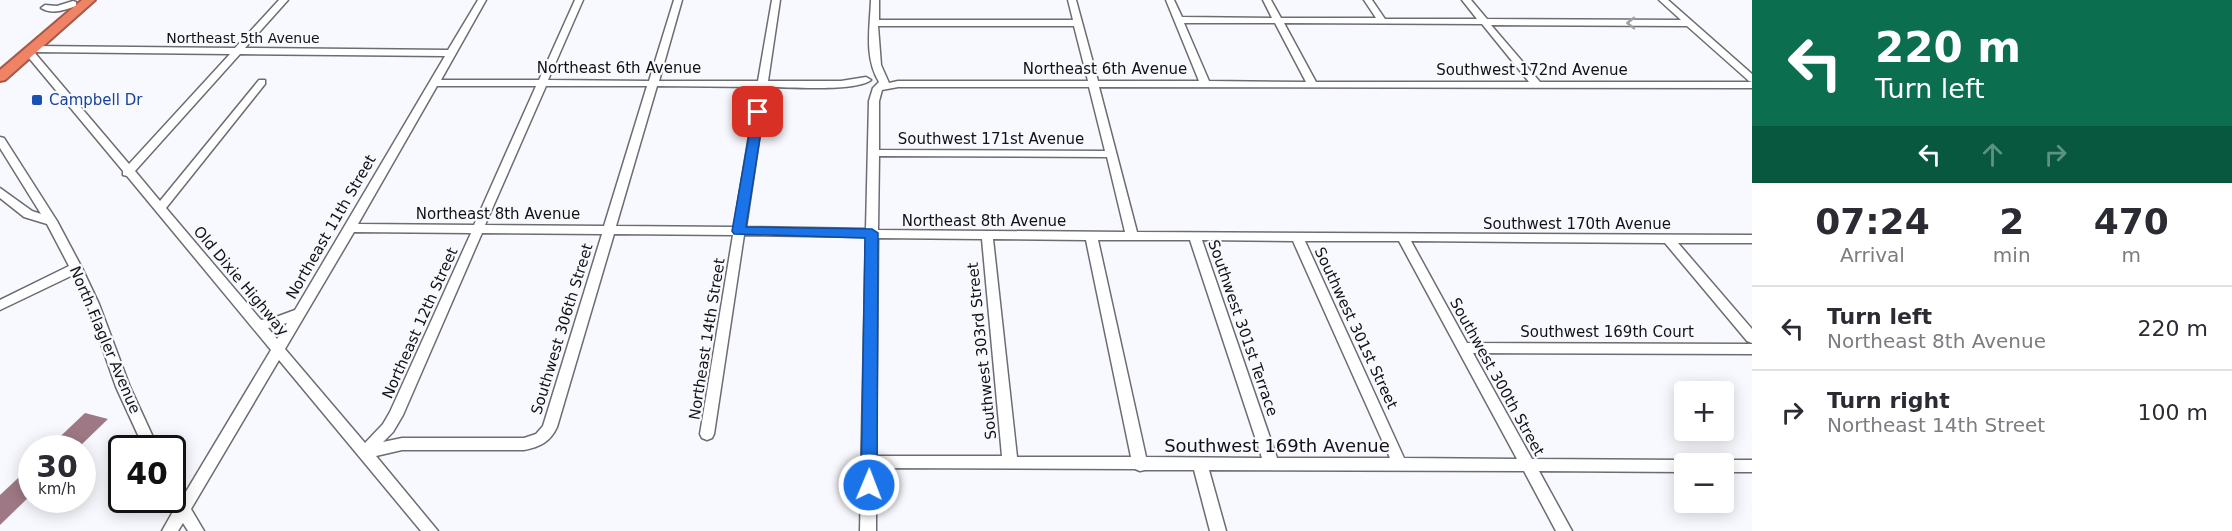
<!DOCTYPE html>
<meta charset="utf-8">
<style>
body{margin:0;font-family:"DejaVu Sans",sans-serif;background:#f2f2f3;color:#2b2b33;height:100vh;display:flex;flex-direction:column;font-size:22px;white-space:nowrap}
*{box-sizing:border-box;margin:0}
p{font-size:20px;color:#7c7c81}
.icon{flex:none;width:33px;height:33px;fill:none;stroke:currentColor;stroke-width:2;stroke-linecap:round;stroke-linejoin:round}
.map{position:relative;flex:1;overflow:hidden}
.panel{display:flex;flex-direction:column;background:#fff;width:480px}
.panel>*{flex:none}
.top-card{background:#0b6e4f;color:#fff;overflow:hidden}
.controls{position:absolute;left:1674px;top:381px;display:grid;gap:12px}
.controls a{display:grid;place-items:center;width:60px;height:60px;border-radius:6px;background:#fff;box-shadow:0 3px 15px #0003;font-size:30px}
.speed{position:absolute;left:18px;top:435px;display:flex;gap:12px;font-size:30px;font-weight:700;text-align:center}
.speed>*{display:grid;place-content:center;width:78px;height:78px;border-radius:50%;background:#fff;box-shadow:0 3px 15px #0003;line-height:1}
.speed small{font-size:15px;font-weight:400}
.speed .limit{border:3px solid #111;border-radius:9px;background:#fff;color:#111}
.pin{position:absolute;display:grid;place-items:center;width:51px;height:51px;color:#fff;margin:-26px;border-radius:12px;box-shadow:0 3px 9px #0006}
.me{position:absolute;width:66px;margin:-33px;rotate:1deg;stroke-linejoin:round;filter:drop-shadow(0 0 4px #0008)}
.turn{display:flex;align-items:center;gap:21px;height:126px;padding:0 24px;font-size:27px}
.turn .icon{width:78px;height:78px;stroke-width:2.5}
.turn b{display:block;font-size:42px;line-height:51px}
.lanes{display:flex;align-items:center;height:57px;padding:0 24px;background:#0003;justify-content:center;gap:30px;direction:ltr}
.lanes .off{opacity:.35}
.eta{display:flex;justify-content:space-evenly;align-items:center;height:102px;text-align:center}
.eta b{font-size:36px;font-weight:600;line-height:42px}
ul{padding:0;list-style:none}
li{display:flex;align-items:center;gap:18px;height:84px;padding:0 24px;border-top:2px solid #e1e1e2}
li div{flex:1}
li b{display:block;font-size:22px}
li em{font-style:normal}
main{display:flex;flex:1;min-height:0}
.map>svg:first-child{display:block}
.building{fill:#9e7985}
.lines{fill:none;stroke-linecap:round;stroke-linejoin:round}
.minor-casing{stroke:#6c6d72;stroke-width:3}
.highway-casing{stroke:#a25b49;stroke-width:4}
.minor{fill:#fff;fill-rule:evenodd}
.highway{fill:#f08265;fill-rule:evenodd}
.oneway{stroke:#a0a0a1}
.route{fill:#1a73e8;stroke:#114b97;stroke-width:1.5}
.transit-dot{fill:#1a4fb4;stroke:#f8f9fe;stroke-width:2}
.labels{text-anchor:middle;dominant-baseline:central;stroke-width:4.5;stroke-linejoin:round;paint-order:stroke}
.far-street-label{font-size:14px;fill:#121214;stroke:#f8f9fe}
.street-label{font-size:15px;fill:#121214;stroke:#f8f9fe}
.transit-label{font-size:15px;fill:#164399;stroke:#f8f9fe;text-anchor:start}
.near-street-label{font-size:18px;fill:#121214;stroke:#f8f9fe}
</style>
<main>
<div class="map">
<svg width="1752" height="531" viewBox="0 0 1752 531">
<rect width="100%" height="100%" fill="#f8f9fe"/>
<g class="building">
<polygon points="85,413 108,419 78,448 48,448"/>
<polygon points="32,465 32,494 0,525 0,495"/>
</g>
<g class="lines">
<defs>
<g id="minor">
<path d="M279 0H288L245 48 448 50 478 0H486L441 80H539L575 0H583L548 80 649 81 674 0H682L659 81H758L772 0H780L768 81H841L866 77 871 80C855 92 790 87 767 87L746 227 866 229 869 101 873 88 879 82C864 57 870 28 871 0H879V20H1073L1068 0H1076L1098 81H1199L1166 0H1174L1182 17 1272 18 1263 0H1271L1281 18H1376L1364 0H1372L1385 19H1477L1462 0H1471L1487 19 1681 20 1659 0H1668L1752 74V82L1749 81 1687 26 1491 25 1540 82H1752V88L1099 87 1137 232 1752 235V243H1678L1752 329V343L1747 341 1665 243 1411 241 1467 343 1752 344V354L1473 353 1532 459 1684 460 1689 462 1690 464H1684V472L1539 471 1572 531H1556L1524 471 1209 470 1226 531H1210L1194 470H1145L1140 471 1135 469 876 468V531H860L866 237 744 235 714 434 712 438 707 440 702 438 700 434 733 235 614 234 557 427C550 442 540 447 524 450H402L376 456 438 531H421L279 360 191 509 204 531H188L183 523 178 531H162L175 508 171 500H172V482L177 483 184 495 271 350 127 176 123 175V171L24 52 33 46 235 48ZM1184 23H1275L1306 82 1209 81ZM1284 23 1482 24 1529 82H1316ZM878 26H1074L1088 81H898L889 83 881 65ZM34 52 230 54 129 164ZM240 54 445 56 295 310 276 317 261 320 166 208 265 84V80H259L160 201 135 171ZM437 86H536L474 225 358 224ZM546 86H647L604 226 485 225ZM657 86 757 87 734 227 616 226ZM898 87H1089L1105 151 879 150V101L882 90ZM879 156 1107 157 1125 232 878 230ZM354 232 471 233 390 412 383 424 365 443 285 349ZM482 233 602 234 543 426 536 434 524 438H402L383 442 393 432 403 415ZM878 238 982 239 1002 456H876ZM993 239 1086 240 1131 457H1017ZM1098 240H1190L1262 458 1146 457ZM1202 240 1293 241 1390 458H1277ZM1305 241H1399L1517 459 1404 458ZM287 323 277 339 268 328Z"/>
<path d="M73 1 76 2V6C64 10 52 15 41 8L45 5 57 6Z"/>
<polygon points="0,137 4,138 57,221 82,268 99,304 130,387 158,448 144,448 116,387 87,304 73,275 0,310 0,300 69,266 47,224 24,217 0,198 0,188 32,211 41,214 0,148"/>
<polygon points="1724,460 1752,460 1752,472 1724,472 1724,464 1718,464"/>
</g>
<polygon id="highway" points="82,0 95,0 5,80 0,81 0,70"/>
</defs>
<use href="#minor" class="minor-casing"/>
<use href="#highway" class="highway-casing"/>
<use href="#minor" class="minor"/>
<use href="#highway" class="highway"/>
</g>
<defs><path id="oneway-chevron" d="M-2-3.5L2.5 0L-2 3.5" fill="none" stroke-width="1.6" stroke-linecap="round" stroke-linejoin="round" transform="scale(1.5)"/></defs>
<use class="oneway" href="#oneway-chevron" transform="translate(1631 23) rotate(-180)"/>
<polygon class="route" points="758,109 764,112 746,227 872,229 878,233 877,485 875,490 869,492 863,490 861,485 865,238 734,234 732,231 753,112"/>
<rect class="transit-dot" x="31" y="94" width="12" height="12" rx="3"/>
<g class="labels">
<g class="far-street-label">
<text x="243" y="38">Northeast 5th Avenue</text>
</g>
<g class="street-label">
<text x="619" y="68">Northeast 6th Avenue</text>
<text x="1105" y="69">Northeast 6th Avenue</text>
<text x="1532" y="70">Southwest 172nd Avenue</text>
<text x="991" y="139">Southwest 171st Avenue</text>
<text x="498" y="214">Northeast 8th Avenue</text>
<text x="984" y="221">Northeast 8th Avenue</text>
<text x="1577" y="224">Southwest 170th Avenue</text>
<text transform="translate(331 227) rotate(-60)">Northeast 11th Street</text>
<text transform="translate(241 281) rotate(50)">Old Dixie Highway</text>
<text transform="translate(420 323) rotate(-66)">Northeast 12th Street</text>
<text transform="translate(1243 328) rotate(71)">Southwest 301st Terrace</text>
<text transform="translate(1356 328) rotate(65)">Southwest 301st Street</text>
<text transform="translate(562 329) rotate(-73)">Southwest 306th Street</text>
<text x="1607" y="332">Southwest 169th Court</text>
<text transform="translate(707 339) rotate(-81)">Northeast 14th Street</text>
<text transform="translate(105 340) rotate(67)">North Flagler Avenue</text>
<text transform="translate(982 351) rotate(-96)">Southwest 303rd Street</text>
<text transform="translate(1497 377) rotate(61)">Southwest 300th Street</text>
</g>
<g class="transit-label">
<text x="49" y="100">Campbell Dr</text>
</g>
<g class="near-street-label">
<text x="1277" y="445">Southwest 169th Avenue</text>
</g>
</g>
</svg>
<div class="controls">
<a>+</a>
<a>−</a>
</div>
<div class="speed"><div>30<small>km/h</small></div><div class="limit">40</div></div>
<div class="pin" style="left:758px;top:112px;background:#d93025"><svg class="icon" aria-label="arrive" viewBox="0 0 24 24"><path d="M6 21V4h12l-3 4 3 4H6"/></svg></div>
<svg class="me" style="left:869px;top:485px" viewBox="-20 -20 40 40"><circle r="17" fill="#1a73e8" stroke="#fff" stroke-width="3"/><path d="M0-11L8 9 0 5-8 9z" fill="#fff"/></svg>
</div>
<section class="panel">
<div class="top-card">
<div class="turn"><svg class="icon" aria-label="left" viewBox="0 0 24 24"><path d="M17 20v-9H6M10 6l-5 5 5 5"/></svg><div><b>220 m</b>Turn left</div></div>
<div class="lanes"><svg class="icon" aria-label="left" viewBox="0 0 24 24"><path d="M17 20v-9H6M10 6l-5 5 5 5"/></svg><svg class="icon off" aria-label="ahead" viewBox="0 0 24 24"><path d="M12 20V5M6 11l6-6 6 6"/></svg><svg class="icon off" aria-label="right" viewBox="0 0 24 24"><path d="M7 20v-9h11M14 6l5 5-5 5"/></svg></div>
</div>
<div class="eta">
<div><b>07:24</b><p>Arrival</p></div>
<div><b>2</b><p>min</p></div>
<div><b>470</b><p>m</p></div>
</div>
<ul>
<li><svg class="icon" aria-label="left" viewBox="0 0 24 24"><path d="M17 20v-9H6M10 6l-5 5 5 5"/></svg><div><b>Turn left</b><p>Northeast 8th Avenue</p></div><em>220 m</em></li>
<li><svg class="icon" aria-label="right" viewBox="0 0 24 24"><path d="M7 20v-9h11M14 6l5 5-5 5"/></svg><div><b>Turn right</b><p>Northeast 14th Street</p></div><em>100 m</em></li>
</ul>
</section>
</main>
